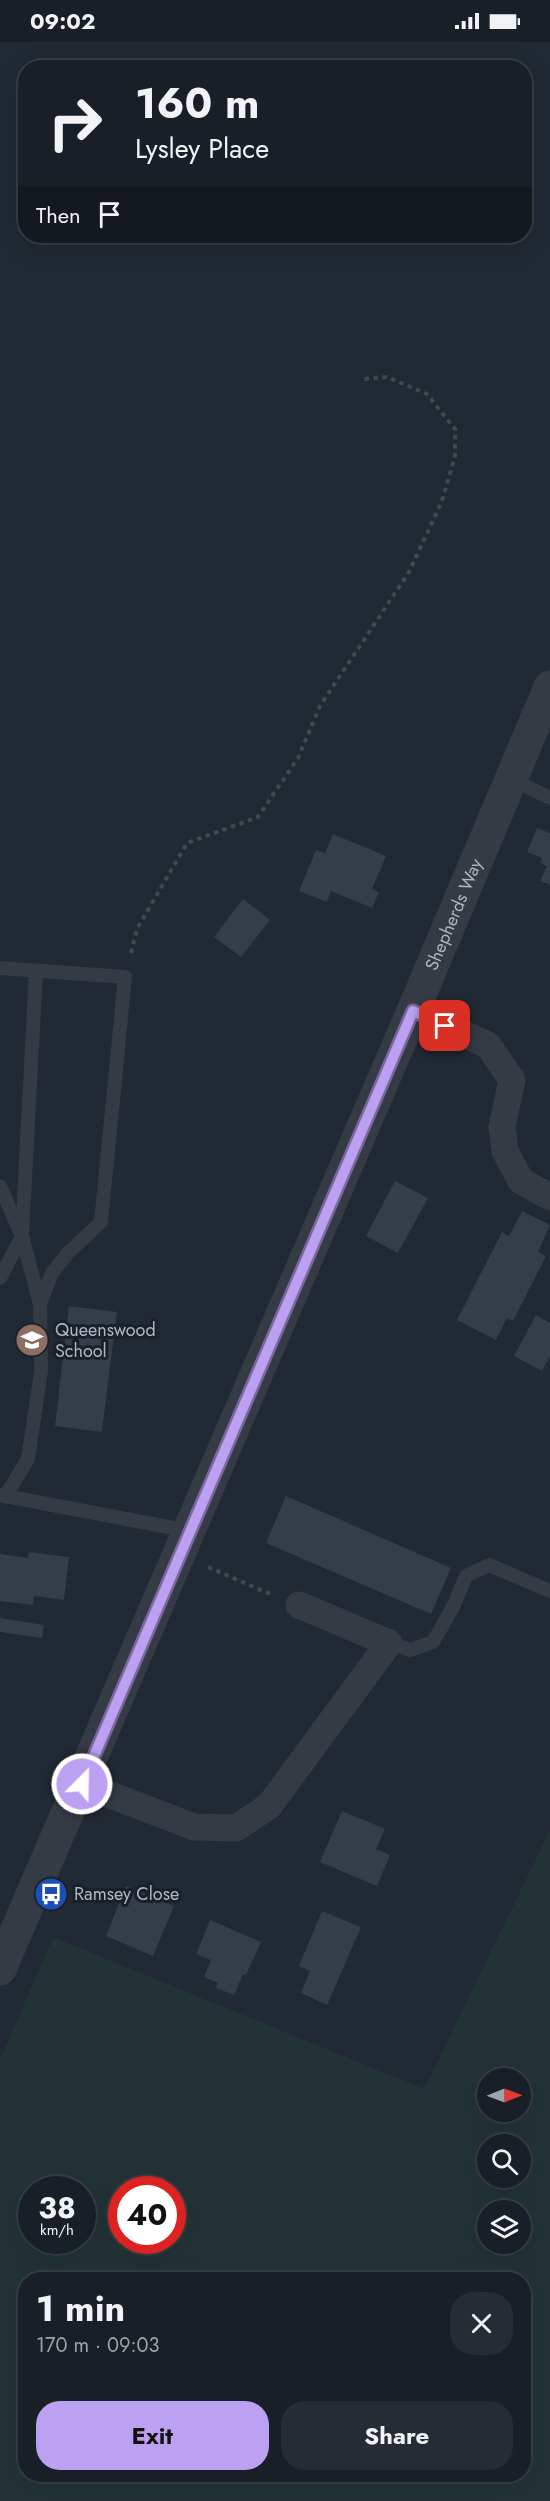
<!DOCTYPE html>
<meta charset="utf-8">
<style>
body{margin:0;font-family:Jost,sans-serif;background:#262c33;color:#f1f3f6;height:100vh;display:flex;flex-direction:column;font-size:22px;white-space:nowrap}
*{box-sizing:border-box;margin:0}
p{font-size:20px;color:#9fa2a7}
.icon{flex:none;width:33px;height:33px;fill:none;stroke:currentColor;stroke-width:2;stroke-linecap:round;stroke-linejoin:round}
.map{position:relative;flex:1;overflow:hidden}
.drawer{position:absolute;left:18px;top:2230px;width:513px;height:210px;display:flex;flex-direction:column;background:#191f27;border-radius:24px;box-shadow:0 6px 24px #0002,0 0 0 2px #373d44}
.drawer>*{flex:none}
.top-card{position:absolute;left:18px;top:18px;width:514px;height:183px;border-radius:24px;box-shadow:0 6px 24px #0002,0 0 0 2px #373d44;background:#191f27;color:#f1f3f6;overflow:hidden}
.needle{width:39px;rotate:89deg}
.controls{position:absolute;left:477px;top:2026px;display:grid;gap:12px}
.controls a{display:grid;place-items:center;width:54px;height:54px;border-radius:50%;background:#191f27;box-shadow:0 6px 24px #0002,0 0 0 2px #373d44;font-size:30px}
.speed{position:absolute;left:18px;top:2134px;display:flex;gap:12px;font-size:30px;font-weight:700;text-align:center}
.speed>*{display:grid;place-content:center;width:78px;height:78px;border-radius:50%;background:#191f27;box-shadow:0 6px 24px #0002,0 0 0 2px #373d44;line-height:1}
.speed small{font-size:15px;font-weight:400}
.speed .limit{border:9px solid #d22;background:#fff;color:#111}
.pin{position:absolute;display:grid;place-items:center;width:51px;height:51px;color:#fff;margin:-26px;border-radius:12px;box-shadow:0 3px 9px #0006}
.me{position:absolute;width:66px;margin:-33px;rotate:23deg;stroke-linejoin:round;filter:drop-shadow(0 0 4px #0008)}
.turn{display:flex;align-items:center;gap:21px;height:126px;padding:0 18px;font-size:27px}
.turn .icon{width:78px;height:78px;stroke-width:2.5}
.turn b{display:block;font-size:42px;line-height:51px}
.then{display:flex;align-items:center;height:57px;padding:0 18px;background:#0003;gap:12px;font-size:22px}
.round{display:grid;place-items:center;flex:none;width:63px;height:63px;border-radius:24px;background:#262c33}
.overview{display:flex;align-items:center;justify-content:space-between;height:102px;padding:0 18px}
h1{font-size:36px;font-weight:700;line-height:45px}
.action{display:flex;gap:12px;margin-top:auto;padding:12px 18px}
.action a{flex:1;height:69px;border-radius:24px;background:#bca0f2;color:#111;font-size:24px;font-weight:700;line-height:69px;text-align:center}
.action a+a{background:#262c33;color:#f1f3f6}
.status{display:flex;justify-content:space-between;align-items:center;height:42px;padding:0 30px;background:#191f27;direction:ltr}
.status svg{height:16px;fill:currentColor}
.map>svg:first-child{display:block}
.green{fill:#233335;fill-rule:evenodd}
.building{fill:#343d4a}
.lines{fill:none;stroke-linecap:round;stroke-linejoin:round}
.path{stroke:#3c4c4d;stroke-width:4;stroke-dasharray:4.5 4.5;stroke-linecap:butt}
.service{stroke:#353b45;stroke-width:14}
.minor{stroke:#353b45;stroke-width:27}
.tertiary{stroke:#353b45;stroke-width:33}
.route-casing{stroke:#7a689d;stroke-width:15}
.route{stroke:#bca0f2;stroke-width:10}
.labels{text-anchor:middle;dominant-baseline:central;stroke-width:6;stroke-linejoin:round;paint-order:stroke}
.street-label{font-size:18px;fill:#afb6c1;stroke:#1a2029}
.poi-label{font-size:18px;fill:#afb6c1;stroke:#1a2029;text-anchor:start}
</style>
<div class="status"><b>09:02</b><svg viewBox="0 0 49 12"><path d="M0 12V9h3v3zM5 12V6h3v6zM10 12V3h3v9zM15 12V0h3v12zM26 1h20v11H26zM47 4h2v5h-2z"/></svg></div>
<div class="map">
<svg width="550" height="2459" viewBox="0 0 550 2459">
<rect width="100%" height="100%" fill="#212934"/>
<path class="green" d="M550 1788V2459H0V2018L53 1895 424 2047ZM488 2037H520V2070H488ZM488 2103H520V2136H488ZM32 2148H82V2199H32ZM122 2148H172V2199H122ZM488 2169H520V2202H488ZM26 2238H524V2433H26Z"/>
<g class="building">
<polygon points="537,786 550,791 550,843 540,839 547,824 540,821 542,816 527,810"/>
<polygon points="333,792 386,814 372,847 379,850 372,866 331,849 327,860 299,849 316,808 325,811"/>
<polygon points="243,857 270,878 241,915 214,895"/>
<polygon points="395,1139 428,1156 398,1211 366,1194"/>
<polygon points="522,1169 550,1183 538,1210 546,1214 513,1279 507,1276 496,1298 457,1278 502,1190 509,1194"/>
<polygon points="69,1264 117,1270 102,1390 55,1384"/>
<polygon points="536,1273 550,1281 550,1314 542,1329 514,1314"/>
<polygon points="286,1454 451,1526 431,1572 266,1501"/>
<polygon points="29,1510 69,1515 64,1558 34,1554 33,1563 0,1559 0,1512 28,1516"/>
<polygon points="0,1576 44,1583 42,1596 0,1590"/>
<polygon points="342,1769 385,1787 376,1807 390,1813 377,1844 320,1820"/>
<polygon points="126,1844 174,1864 153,1914 106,1894"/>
<polygon points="322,1869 361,1885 327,1963 301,1951 310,1929 299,1924"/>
<polygon points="210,1878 261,1900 246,1933 243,1932 234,1953 216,1946 218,1941 204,1935 211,1918 196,1912"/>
</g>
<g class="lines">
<g class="path">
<polyline points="131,911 137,887 187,801 258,775 298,716 320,664 409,530 442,459 455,414 455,387 427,352 387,335 364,337"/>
<polyline points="208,1525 270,1552"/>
</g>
<g class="service">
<polyline points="511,737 550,756"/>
<polyline points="0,926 125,935 101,1180 68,1211 52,1231 40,1262 41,1329 28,1417 6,1453"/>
<polyline points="36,929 22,1194 40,1262"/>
<polyline points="0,1144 22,1194 0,1236"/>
<polyline points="0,1453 189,1489"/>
<polyline points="389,1601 411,1608 433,1600 454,1563 466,1534 489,1523 550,1549"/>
</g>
<g class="minor">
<polyline points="413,969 488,1003 512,1038 502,1085 505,1109 521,1139 550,1155"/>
<polyline points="82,1742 194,1785 236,1786 269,1764 389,1601 299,1563"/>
</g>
<path class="tertiary" id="s1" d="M0 1927 413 969 550 645"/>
</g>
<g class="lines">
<defs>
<polyline id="route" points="82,1742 413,969 445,984"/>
</defs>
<use href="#route" class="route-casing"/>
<use href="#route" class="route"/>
</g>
<defs>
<symbol id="school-disc" viewBox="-11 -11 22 22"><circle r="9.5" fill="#8d6e63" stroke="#1a2029"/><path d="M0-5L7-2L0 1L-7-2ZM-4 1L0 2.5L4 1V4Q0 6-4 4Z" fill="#fff"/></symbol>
<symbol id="bus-disc" viewBox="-11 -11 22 22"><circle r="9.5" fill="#1a4fb4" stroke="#1a2029"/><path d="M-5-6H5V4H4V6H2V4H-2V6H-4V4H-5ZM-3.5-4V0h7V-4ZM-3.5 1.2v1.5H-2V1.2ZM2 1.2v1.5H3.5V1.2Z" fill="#fff"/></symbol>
</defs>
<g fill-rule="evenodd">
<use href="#school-disc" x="13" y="1279" width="38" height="38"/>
<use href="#bus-disc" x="32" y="1833" width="38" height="38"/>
</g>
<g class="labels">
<g class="street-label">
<text stroke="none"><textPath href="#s1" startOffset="1148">Shepherds Way</textPath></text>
</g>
<g class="poi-label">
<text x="55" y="1288">Queenswood<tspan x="55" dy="21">School</tspan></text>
<text x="74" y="1852">Ramsey Close</text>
</g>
</g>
</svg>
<div class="controls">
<a><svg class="needle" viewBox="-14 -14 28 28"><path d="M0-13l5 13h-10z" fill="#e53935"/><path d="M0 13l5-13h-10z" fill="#9fa2a7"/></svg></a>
<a><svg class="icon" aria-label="search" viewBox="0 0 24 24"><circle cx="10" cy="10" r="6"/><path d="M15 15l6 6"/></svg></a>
<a><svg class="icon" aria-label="layers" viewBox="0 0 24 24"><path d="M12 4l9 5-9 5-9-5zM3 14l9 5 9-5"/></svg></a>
</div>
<div class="speed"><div>38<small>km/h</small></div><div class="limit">40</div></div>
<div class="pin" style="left:445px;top:984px;background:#d93025"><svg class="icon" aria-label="arrive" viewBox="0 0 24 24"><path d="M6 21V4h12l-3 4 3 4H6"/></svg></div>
<svg class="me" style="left:82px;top:1742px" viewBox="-20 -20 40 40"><circle r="17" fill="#bca0f2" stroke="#fff" stroke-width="3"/><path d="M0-11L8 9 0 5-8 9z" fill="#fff"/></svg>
<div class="top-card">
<div class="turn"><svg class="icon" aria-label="right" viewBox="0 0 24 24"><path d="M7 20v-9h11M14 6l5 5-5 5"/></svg><div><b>160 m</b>Lysley Place</div></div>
<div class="then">Then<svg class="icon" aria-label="arrive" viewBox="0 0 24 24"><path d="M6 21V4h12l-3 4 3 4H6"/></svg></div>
</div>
<section class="drawer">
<div class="overview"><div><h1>1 min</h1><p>170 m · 09:03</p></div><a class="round"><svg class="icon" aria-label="close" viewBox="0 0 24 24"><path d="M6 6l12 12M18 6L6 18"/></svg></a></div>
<div class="action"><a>Exit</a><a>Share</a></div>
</section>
</div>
